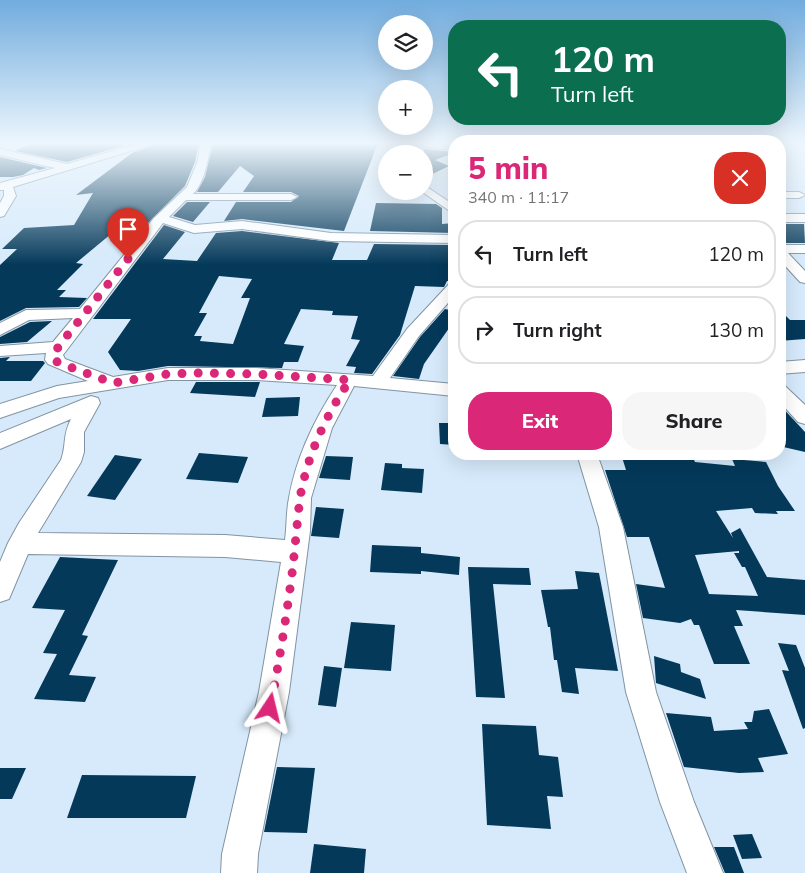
<!DOCTYPE html>
<meta charset="utf-8">
<style>
body{margin:0;font-family:Mulish,sans-serif;background:#f6f6f6;color:#202124;height:100vh;display:flex;flex-direction:column;font-size:19px;white-space:nowrap}
*{box-sizing:border-box;margin:0}
p{font-size:16px;color:#757577}
.icon{flex:none;width:28px;height:28px;fill:none;stroke:currentColor;stroke-width:2;stroke-linecap:round;stroke-linejoin:round}
.map{position:relative;flex:1;overflow:hidden}
.drawer{position:absolute;left:448px;top:135px;width:338px;height:325px;display:flex;flex-direction:column;background:#fff;border-radius:20px;box-shadow:0 5px 20px #0002}
.drawer>*{flex:none}
.guide{position:absolute;left:448px;top:20px;width:338px;height:105px;border-radius:20px;box-shadow:0 5px 20px #0002;background:#0b6e4f;color:#fff;overflow:hidden}
.controls{position:absolute;left:378px;top:15px;display:grid;gap:10px}
.controls a{display:grid;place-items:center;width:55px;height:55px;border-radius:50%;background:#fff;box-shadow:0 5px 20px #0002;font-size:25px}
.pin{position:absolute;display:grid;place-items:center;width:42px;height:42px;color:#fff;margin:-51px -21px;border-radius:50% 50% 50% 0;rotate:-45deg;box-shadow:0 0 5px #0007}
.pin .icon{rotate:45deg}
.me{position:absolute;width:55px;margin:-28px;rotate:10deg;stroke-linejoin:round;filter:drop-shadow(0 0 4px #0008)}
.turn{display:flex;align-items:center;gap:18px;height:105px;padding:0 20px;font-size:22px}
.turn .icon{width:65px;height:65px;stroke-width:2.5}
.turn b{display:block;font-size:35px;line-height:42px}
.round{display:grid;place-items:center;flex:none;width:52px;height:52px;border-radius:20px;background:#f6f6f6}
.summary{display:flex;align-items:center;justify-content:space-between;height:85px;padding:0 20px}
h1{font-size:30px;font-weight:800;line-height:38px;color:#db2777}
.cta{display:flex;gap:10px;margin-top:auto;padding:10px 20px}
.cta a{flex:1;height:58px;border-radius:20px;background:#db2777;color:#fff;font-size:20px;font-weight:800;line-height:58px;text-align:center}
.cta a+a{background:#f6f6f6;color:#202124}
ul{padding:0;list-style:none}
li{display:flex;align-items:center;gap:15px;height:68px;margin:0 10px 8px;padding:0 10px;border:2px solid #e0e0e0;border-radius:20px}
li div{flex:1}
li b{display:block;font-size:19px}
li em{font-style:normal}
.map>svg:first-child{display:block}
.building{fill:#04395a;fill-rule:evenodd}
.lines{fill:none;stroke-linecap:round;stroke-linejoin:round}
.minor-casing{stroke:#8294a3;stroke-width:2}
.minor{fill:#fff;fill-rule:evenodd}
.route{stroke:#db2777;stroke-width:9;stroke-dasharray:0 16.2}
</style>
<div class="map">
<svg width="805" height="873" viewBox="0 0 805 873">
<rect width="100%" height="100%" fill="#d6eafb"/>
<g class="building">
<polygon points="33,143 123,143 123,146 67,162 15,151"/>
<polygon points="159,143 199,143 195,162 185,186 146,225 123,224 76,263 83,264 57,290 66,290 59,297 87,298 79,307 26,308 0,321 0,265 17,249 2,249 24,228 74,225 93,193 76,195 132,153"/>
<polygon points="213,143 378,143 344,231 242,219 224,221 236,202 291,202 299,196 291,192 243,192 254,176 240,166 218,192 197,192 205,177"/>
<polygon points="424,149 454,152 454,153 435,160 449,166 424,178"/>
<polygon points="0,157 47,168 39,170 34,168 23,175 13,177 0,177"/>
<polygon points="187,202 210,202 193,222 173,216"/>
<polygon points="376,203 436,204 442,208 442,224 454,223 454,233 370,231"/>
<polygon points="779,224 804,224 805,243 779,243"/>
<path d="M164 225 185 232 163 259 197 261 216 233 242 231 339 243 332 260H367L374 244 454 245V281H447L444 287 415 286 400 335 372 374 354 373 356 367 346 366 360 340 351 339 358 316 332 315 333 311 301 309 284 344 304 346 298 362H284L282 368 168 366 138 371 120 370 108 352 131 319H93ZM219 276 252 279 241 298H250L233 344 200 341 202 336H194L207 313H199Z"/>
<polygon points="445,309 454,311 454,321 424,364 419,379 393,376 420,337"/>
<polygon points="779,309 790,320 805,320 805,339 779,341"/>
<polygon points="52,321 27,342 0,344 0,337 30,322"/>
<polygon points="10,357 6,361 43,361 45,363 31,381 0,381 0,358"/>
<polygon points="196,382 260,382 255,397 190,393"/>
<polygon points="300,397 298,416 262,417 266,398"/>
<polygon points="779,404 805,432 805,452 779,446"/>
<polygon points="439,423 454,423 454,445 440,444"/>
<polygon points="199,453 248,457 238,483 186,479"/>
<path d="M621 454H691L695 462 735 466 732 459 766 462 778 486 795 511H776L778 514 755 513 752 508 716 511 733 538 731 533 740 528 767 577 805 580V615L736 610 743 626H734L750 664H714L699 625H694L691 619 680 623 643 618 636 584 665 588 649 537H627L605 470H626ZM739 551V553H734L742 567H745L758 596 709 594 695 555Z"/>
<polygon points="115,455 142,459 115,500 87,496"/>
<polygon points="326,456 353,457 350,480 319,478"/>
<polygon points="385,463 402,464 402,468 424,469 422,493 381,490"/>
<polygon points="316,507 344,509 339,538 311,536"/>
<polygon points="372,545 421,547 421,553 460,557 459,575 421,571 421,574 370,572"/>
<polygon points="60,557 118,560 82,635 88,636 69,675 96,677 85,702 34,699 57,654 43,653 65,610 32,608"/>
<polygon points="468,567 529,568 531,585 493,584 505,698 476,697"/>
<polygon points="575,571 599,573 618,671 575,668 579,694 562,692 557,660 554,660 550,627 548,627 541,590 578,589"/>
<polygon points="351,622 395,625 391,671 344,668"/>
<polygon points="778,643 796,645 805,668 805,728 803,729 782,670 789,671"/>
<polygon points="654,656 680,664 681,672 700,679 706,699 656,683"/>
<polygon points="324,666 342,668 336,707 318,705"/>
<polygon points="769,709 788,754 758,758 764,772 739,773 684,767 666,713 711,717 714,731 748,729 744,722 752,722 754,711"/>
<polygon points="482,724 536,726 539,755 558,757 563,797 547,796 551,829 487,825"/>
<polygon points="277,767 315,768 307,833 264,832"/>
<polygon points="0,768 26,768 12,799 0,799"/>
<polygon points="82,775 196,776 186,818 67,818"/>
<polygon points="752,834 762,858 742,859 733,835"/>
<polygon points="314,844 366,849 364,873 310,873"/>
<polygon points="714,847 734,847 744,873 725,873"/>
</g>
<g class="lines">
<defs>
<g id="minor">
<polygon points="141,143 157,143 13,187 16,196 4,216 0,217 0,203 4,196 4,190 0,190 0,183 55,168 0,155 0,149 67,164"/>
<path d="M201 143H211C208 159 205 182 193 194H291L297 197 291 200H186L169 217 195 225 242 221 331 233 454 235V243L331 241 242 229 194 233 163 223 63 355 65 359 113 377 168 368H256L373 376 407 329 449 284 454 283V296L419 336 390 378 454 384V396L354 386 332 428 311 498 310 531 289 692 258 854 257 873H221L222 854 259 692 281 562 225 557 28 554 9 599 0 602V562L8 543 19 523 61 460C67 443 62 437 71 419L0 449V433L91 396 98 398 100 403 84 432V452L81 462 38 533 225 535 285 540C287 526 286 512 289 498 296 458 315 418 337 385L256 380H168L59 398 0 418V404L57 386 88 381 48 364 45 360 46 353 0 356V346L53 342 73 318 29 320 0 335V323L26 310 80 309 154 218 187 187 197 163Z"/>
<polygon points="386,143 396,143 401,154 391,154"/>
<polygon points="413,143 454,144 454,150 418,146"/>
<polygon points="424,185 454,205 454,214 421,191 424,191"/>
<polygon points="779,192 799,192 805,195 799,198 779,198"/>
<rect x="779" y="214" width="26" height="8"/>
<polygon points="779,245 805,245 805,253 788,253 805,271 805,283 800,282 779,259"/>
<polygon points="805,360 805,372 779,374 779,362"/>
<polygon points="779,384 785,386 805,405 805,424 798,422 779,401"/>
<polygon points="577,454 597,454 623,527 656,692 694,802 723,873 687,873 660,802 626,692 599,527"/>
</g>
</defs>
<use href="#minor" class="minor-casing"/>
<use href="#minor" class="minor"/>
</g>
<linearGradient id="sky" x2="0" y2="1"><stop stop-color="#71acde"/><stop offset="0.54" stop-color="#edf6fd"/><stop offset="1" stop-color="#edf6fd" stop-opacity="0"/></linearGradient>
<rect width="805" height="265" fill="url(#sky)"/>
<g class="lines">
<path class="route" d="M128 259 58 347 54 360 59 363 113 383 168 374 196 373 256 374 350 380C326 415 307 456 300 498 297 523 295 549 292 574 286 619 279 664 270 708"/>
</g>
</svg>
<div class="controls">
<a><svg class="icon" aria-label="layers" viewBox="0 0 24 24"><path d="M12 4l9 5-9 5-9-5zM3 14l9 5 9-5"/></svg></a>
<a>+</a>
<a>−</a>
</div>
<div class="pin" style="left:128px;top:259px;background:#d93025"><svg class="icon" aria-label="arrive" viewBox="0 0 24 24"><path d="M6 21V4h12l-3 4 3 4H6"/></svg></div>
<svg class="me" style="left:270px;top:708px" viewBox="-20 -20 40 40"><path d="M0-17L14 15 0 8-14 15z" fill="#db2777" stroke="#fff" stroke-width="4"/></svg>
<div class="guide">
<div class="turn"><svg class="icon" aria-label="left" viewBox="0 0 24 24"><path d="M17 20v-9H6M10 6l-5 5 5 5"/></svg><div><b>120 m</b>Turn left</div></div>
</div>
<section class="drawer">
<div class="summary"><div><h1>5 min</h1><p>340 m · 11:17</p></div><a class="round" style="background:#d93025;color:#fff"><svg class="icon" aria-label="close" viewBox="0 0 24 24"><path d="M6 6l12 12M18 6L6 18"/></svg></a></div>
<ul>
<li><svg class="icon" aria-label="left" viewBox="0 0 24 24"><path d="M17 20v-9H6M10 6l-5 5 5 5"/></svg><div><b>Turn left</b></div><em>120 m</em></li>
<li><svg class="icon" aria-label="right" viewBox="0 0 24 24"><path d="M7 20v-9h11M14 6l5 5-5 5"/></svg><div><b>Turn right</b></div><em>130 m</em></li>
</ul>
<div class="cta"><a>Exit</a><a>Share</a></div>
</section>
</div>
